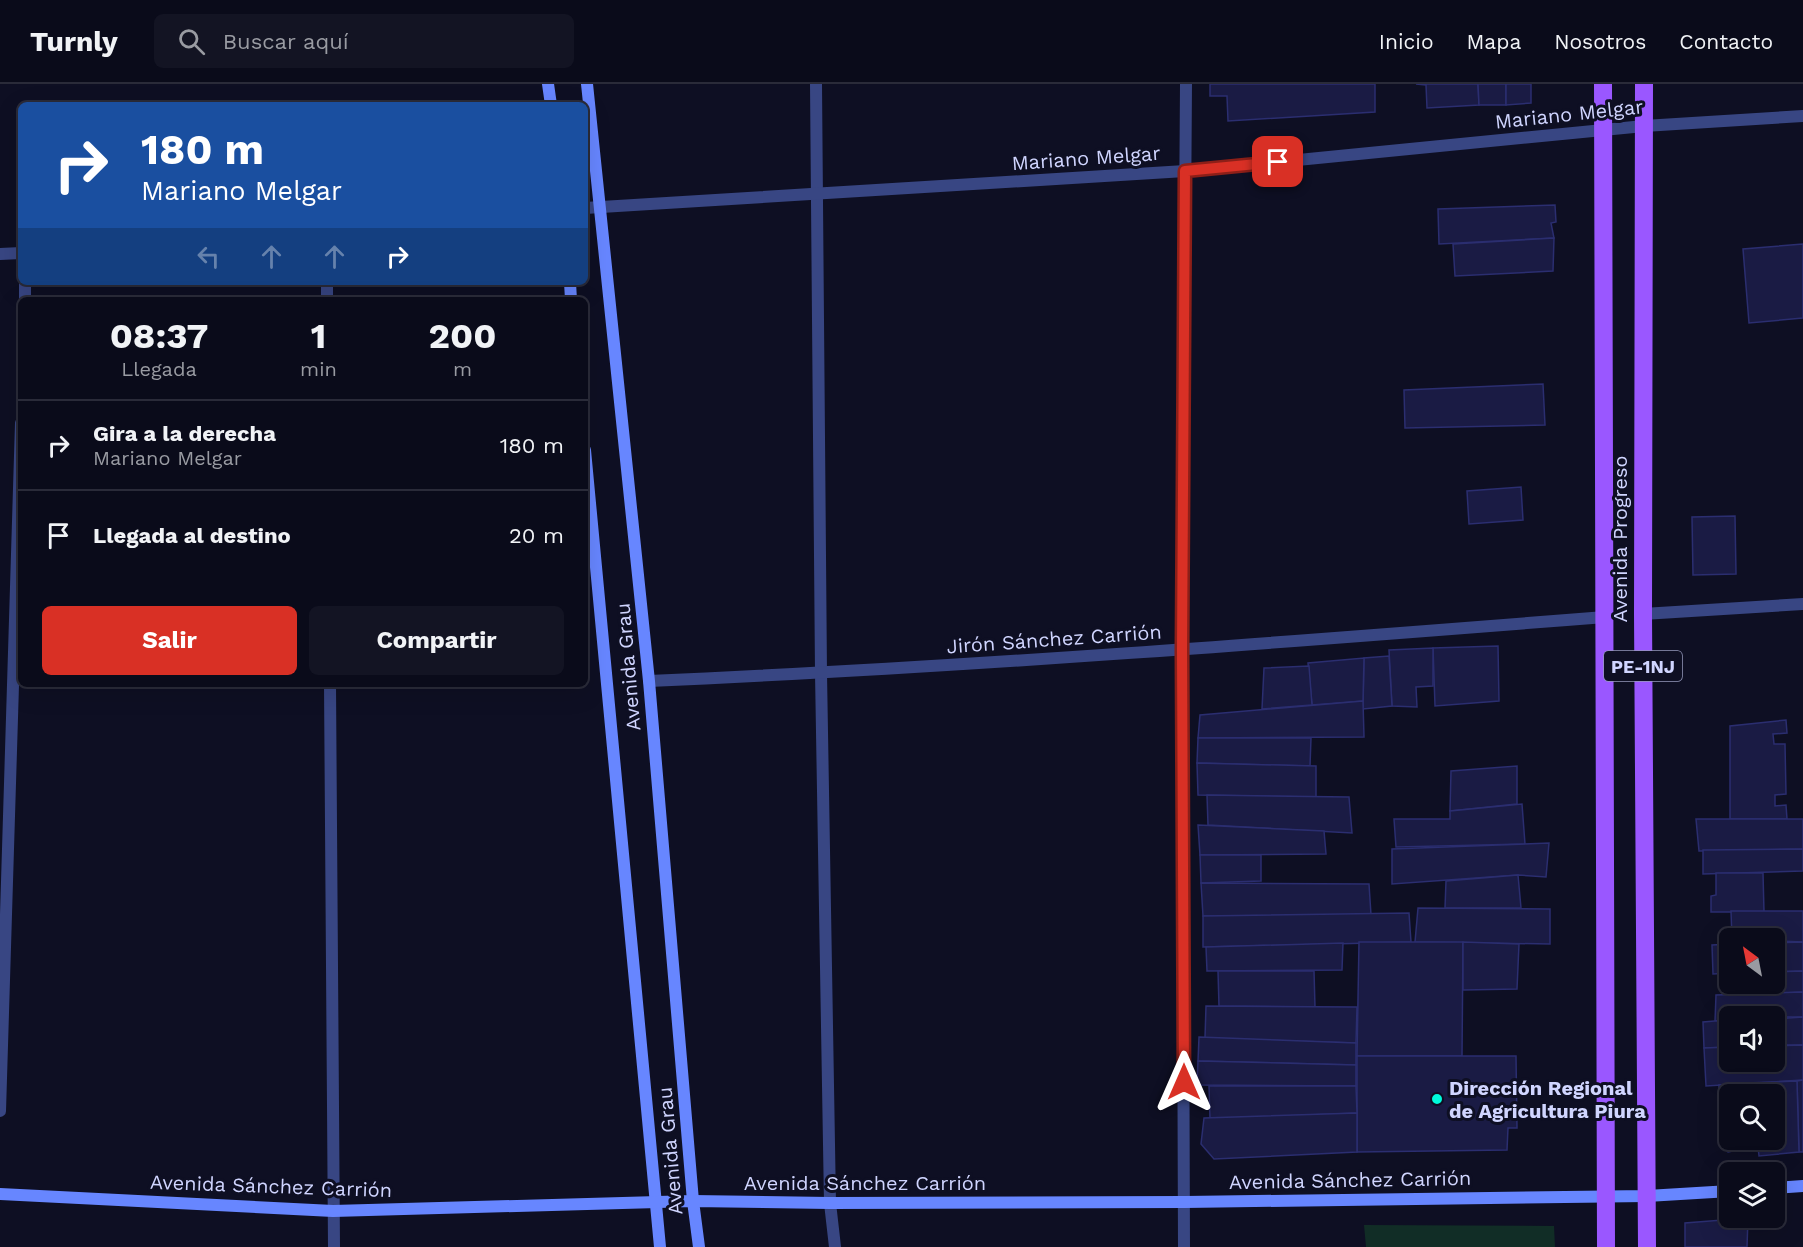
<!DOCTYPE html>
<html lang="es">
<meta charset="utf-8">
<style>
body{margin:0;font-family:"Work Sans",sans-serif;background:#131423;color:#f1f3f6;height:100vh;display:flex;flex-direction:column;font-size:22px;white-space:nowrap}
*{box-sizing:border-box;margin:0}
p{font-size:20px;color:#999ba2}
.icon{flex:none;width:33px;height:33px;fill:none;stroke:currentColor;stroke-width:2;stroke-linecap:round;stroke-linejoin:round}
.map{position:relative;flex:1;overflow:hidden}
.sheet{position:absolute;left:18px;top:213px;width:570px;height:390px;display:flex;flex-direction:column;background:#0a0b1a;border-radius:9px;box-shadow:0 6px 24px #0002,0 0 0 2px #2a2b39}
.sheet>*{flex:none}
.banner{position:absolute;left:18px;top:18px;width:570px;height:183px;border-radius:9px;box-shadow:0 6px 24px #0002,0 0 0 2px #2a2b39;background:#1a4fa0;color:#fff;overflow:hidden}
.needle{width:39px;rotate:328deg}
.controls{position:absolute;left:1719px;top:844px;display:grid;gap:12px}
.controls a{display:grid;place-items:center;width:66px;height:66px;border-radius:9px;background:#0a0b1a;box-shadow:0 6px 24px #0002,0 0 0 2px #2a2b39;font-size:30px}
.pin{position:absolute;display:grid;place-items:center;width:51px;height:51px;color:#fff;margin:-26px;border-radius:12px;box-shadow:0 3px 9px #0006}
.me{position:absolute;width:66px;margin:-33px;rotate:0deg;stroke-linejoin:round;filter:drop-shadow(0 0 4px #0008)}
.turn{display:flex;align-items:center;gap:21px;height:126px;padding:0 24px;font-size:27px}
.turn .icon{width:78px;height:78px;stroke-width:2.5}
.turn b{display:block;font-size:42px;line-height:51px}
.lanes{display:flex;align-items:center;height:57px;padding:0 24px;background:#0003;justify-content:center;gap:30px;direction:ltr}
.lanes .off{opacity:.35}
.eta{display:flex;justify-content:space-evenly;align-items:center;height:102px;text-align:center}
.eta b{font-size:36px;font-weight:700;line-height:42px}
.cta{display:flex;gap:12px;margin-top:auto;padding:12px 24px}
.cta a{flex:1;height:69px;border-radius:9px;background:#d93025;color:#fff;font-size:24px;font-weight:700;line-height:69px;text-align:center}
.cta a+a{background:#131423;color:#f1f3f6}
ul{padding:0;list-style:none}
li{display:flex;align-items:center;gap:18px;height:90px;padding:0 24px;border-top:2px solid #2a2b39}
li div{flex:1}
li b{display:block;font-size:22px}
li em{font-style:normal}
header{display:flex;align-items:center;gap:36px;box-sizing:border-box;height:84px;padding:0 30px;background:#0a0b1a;border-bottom:2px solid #2a2b39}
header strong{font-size:28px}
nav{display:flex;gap:33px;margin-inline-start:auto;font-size:21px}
.search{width:420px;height:54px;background:#131423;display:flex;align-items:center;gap:15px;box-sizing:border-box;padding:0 21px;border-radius:9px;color:#999ba2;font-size:22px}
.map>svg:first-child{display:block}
.green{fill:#112d26}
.building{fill:#1a1b44;stroke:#2b2e70;stroke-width:1.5}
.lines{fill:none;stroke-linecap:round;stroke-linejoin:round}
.street{stroke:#384683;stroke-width:12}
.secondary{stroke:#6786ff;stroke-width:12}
.primary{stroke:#9a57ff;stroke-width:18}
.route-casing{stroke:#8d1f18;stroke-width:15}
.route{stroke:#d93025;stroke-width:10}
.poi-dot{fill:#00fbdb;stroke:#0e0f23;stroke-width:2}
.labels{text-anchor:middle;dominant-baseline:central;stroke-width:6;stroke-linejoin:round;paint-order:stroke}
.shield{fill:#0e0f23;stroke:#969abd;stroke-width:1.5}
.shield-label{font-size:18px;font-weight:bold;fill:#d0d5ff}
.street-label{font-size:20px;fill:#d0d5ff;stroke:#0e0f23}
.poi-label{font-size:20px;font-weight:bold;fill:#d0d5ff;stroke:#0e0f23;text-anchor:start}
</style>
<header>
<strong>Turnly</strong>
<div class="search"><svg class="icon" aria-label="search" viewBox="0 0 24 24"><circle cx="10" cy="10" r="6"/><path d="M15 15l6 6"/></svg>Buscar aquí</div>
<nav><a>Inicio</a><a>Mapa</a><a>Nosotros</a><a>Contacto</a></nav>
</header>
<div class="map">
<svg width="1803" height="1163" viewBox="0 0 1803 1163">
<rect width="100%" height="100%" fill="#0e0f23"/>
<polygon class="green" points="1364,1141 1554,1142 1555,1163 1366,1163"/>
<g class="building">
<polygon points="1210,0 1375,0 1375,28 1228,37 1227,12 1210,12"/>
<polygon points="1416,0 1478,0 1479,21 1427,24 1426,1"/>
<polygon points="1478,0 1506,0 1506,21 1479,21"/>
<polygon points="1506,0 1531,0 1531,19 1506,21"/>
<polygon points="1555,121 1556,138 1551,139 1554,154 1439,160 1438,125"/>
<polygon points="1554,154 1553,187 1455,192 1453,160"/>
<polygon points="1803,160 1803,234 1749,239 1743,165"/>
<polygon points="1543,300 1545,341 1405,344 1404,306"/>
<polygon points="1521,403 1523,436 1469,440 1467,407"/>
<polygon points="1735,432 1736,490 1693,491 1692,433"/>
<polygon points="1498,562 1499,617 1435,622 1433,564"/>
<polygon points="1433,564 1433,602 1416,603 1417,623 1392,622 1389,566"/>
<polygon points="1389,572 1392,622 1363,625 1364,574"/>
<polygon points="1364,574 1363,617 1312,621 1308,579"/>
<polygon points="1309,582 1312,621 1262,625 1264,584"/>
<polygon points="1363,617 1364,653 1198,654 1200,631"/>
<polygon points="1786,636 1787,649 1773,650 1774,660 1785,660 1786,710 1775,711 1775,722 1786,721 1787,735 1730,735 1730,642"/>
<polygon points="1198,654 1311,654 1310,682 1197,679"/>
<polygon points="1197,679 1316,682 1316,713 1198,711"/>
<polygon points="1517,682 1517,720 1450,727 1451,687"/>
<polygon points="1207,711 1349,713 1352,749 1208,741"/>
<polygon points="1522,720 1525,760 1396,763 1394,735 1450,735 1450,727"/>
<polygon points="1696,735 1803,735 1803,765 1699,767"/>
<polygon points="1198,741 1324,747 1326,770 1200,771"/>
<polygon points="1549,759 1546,793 1518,791 1392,800 1392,765"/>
<polygon points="1803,765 1803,787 1703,790 1703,766"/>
<polygon points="1200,771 1261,771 1261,797 1201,799"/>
<polygon points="1716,789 1763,789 1764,828 1711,828 1711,812 1716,811"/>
<polygon points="1518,791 1521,824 1445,824 1446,797"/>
<polygon points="1201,799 1369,800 1371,831 1203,832"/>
<polygon points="1418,824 1550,825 1550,860 1415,858"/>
<polygon points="1731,827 1803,827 1803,858 1732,855"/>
<polygon points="1409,829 1411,858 1203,863 1203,832"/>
<polygon points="1359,858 1463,858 1462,972 1357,972"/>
<polygon points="1463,858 1519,860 1517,905 1463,906"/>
<polygon points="1803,858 1803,887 1774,888 1774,859"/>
<polygon points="1343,859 1342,886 1207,887 1206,863"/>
<polygon points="1730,860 1730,889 1713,890 1712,861"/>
<polygon points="1218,887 1314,887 1315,923 1219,922"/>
<polygon points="1803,887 1803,908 1737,911 1737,900 1774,900 1774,888"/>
<polygon points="1803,908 1803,933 1730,933 1730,937 1715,937 1716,911"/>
<polygon points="1206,922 1357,923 1356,959 1205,954"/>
<polygon points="1803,933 1803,961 1774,961 1774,935"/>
<polygon points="1715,937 1730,937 1730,963 1704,964 1703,938"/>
<polygon points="1199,953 1356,959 1356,981 1198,977"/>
<polygon points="1803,961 1803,996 1706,1002 1704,964 1730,963 1730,978 1774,978 1774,962"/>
<polygon points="1357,972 1516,972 1517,1044 1508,1044 1507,1066 1357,1068"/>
<polygon points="1198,977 1356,981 1356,1002 1197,1001"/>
<polygon points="1803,996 1803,1068 1799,1068 1797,997"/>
<polygon points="1797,997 1799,1068 1759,1072 1758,1063 1750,1064 1749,1056 1774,1056 1774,1011 1746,1011 1746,999"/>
<polygon points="1746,999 1746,1011 1730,1011 1730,1056 1749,1056 1750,1064 1728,1068 1721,1060 1719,1001"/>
<polygon points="1209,1002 1356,1002 1357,1029 1210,1035"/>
<polygon points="1357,1029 1357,1068 1214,1075 1201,1060 1204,1034"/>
<polygon points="1748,1134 1747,1163 1685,1163 1685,1139"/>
</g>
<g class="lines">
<g class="street">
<polyline points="816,0 821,589 830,1119 835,1163"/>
<polyline points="585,124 1185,87 1644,42 1803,32"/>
<polyline points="0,170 21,169"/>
<polyline points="327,198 327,216"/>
<polyline points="25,216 25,198"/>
<polyline points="1643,530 1803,520"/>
<path d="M649 597C969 583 1287 558 1605 533"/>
<polyline points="330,600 334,1163"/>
<polyline points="0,1027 21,339"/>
<polyline points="1184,1163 1182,566 1186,0"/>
</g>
<g class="secondary">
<polyline points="548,0 551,21"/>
<polyline points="587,0 649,597 693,1117 699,1163"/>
<polyline points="570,198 571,216"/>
<polyline points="585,366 660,1163"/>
<polyline points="1774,1104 1803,1102"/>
<polyline points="0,1110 333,1127 693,1117 830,1119 1185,1118 1647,1112 1730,1107"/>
</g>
<g class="primary">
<polyline points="1603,0 1606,1163"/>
<polyline points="1644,0 1643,530 1647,1163"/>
</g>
</g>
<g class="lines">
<defs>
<polyline id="route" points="1184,998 1182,566 1185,87 1278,78"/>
</defs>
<use href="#route" class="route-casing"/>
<use href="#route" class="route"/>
</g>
<circle class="poi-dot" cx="1437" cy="1015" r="6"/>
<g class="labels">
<rect class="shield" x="1604" y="567" width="78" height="30" rx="4.5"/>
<g class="shield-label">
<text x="1643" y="582">PE-1NJ</text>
</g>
<g class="street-label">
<text transform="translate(1569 30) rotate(-6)">Mariano Melgar</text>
<text transform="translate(1086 74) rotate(-4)">Mariano Melgar</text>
<text transform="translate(1620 455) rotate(-90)">Avenida Progreso</text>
<text transform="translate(1054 555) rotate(-4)">Jirón Sánchez Carrión</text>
<text transform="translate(628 583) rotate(-95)">Avenida Grau</text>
<text transform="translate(670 1067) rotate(-95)">Avenida Grau</text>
<text transform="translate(1350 1096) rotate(-1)">Avenida Sánchez Carrión</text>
<text x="865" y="1099">Avenida Sánchez Carrión</text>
<text transform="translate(271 1102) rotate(2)">Avenida Sánchez Carrión</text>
</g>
<g class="poi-label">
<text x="1449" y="1004">Dirección Regional<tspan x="1449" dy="23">de Agricultura Piura</tspan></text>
</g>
</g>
</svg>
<div class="controls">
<a><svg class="needle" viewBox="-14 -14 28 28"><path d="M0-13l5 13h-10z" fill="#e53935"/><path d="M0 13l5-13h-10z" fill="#999ba2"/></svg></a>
<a><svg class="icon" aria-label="sound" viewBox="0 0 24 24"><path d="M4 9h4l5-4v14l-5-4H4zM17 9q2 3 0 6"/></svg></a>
<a><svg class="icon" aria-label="search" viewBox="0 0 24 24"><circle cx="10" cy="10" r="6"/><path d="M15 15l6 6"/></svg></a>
<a><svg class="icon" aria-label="layers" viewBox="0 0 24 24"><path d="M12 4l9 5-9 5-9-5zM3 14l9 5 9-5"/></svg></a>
</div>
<div class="pin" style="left:1278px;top:78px;background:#d93025"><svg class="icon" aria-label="arrive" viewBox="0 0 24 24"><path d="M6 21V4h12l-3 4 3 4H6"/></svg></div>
<svg class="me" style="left:1184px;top:998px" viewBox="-20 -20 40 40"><path d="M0-17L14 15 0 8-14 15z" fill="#d93025" stroke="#fff" stroke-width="4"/></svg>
<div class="banner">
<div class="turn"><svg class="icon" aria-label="right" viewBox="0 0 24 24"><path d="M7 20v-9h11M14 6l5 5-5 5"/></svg><div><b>180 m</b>Mariano Melgar</div></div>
<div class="lanes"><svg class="icon off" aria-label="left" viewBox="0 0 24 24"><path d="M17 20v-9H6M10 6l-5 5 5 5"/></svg><svg class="icon off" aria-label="ahead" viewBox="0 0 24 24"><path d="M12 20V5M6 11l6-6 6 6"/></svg><svg class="icon off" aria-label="ahead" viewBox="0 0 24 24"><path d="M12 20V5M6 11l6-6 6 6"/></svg><svg class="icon" aria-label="right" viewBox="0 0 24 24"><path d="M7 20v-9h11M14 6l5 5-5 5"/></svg></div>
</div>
<section class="sheet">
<div class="eta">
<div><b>08:37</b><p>Llegada</p></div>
<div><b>1</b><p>min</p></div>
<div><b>200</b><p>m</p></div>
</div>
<ul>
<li><svg class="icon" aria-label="right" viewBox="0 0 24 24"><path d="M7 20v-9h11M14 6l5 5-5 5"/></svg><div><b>Gira a la derecha</b><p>Mariano Melgar</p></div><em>180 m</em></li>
<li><svg class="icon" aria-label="arrive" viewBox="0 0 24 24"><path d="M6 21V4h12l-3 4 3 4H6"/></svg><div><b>Llegada al destino</b></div><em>20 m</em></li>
</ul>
<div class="cta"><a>Salir</a><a>Compartir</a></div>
</section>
</div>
